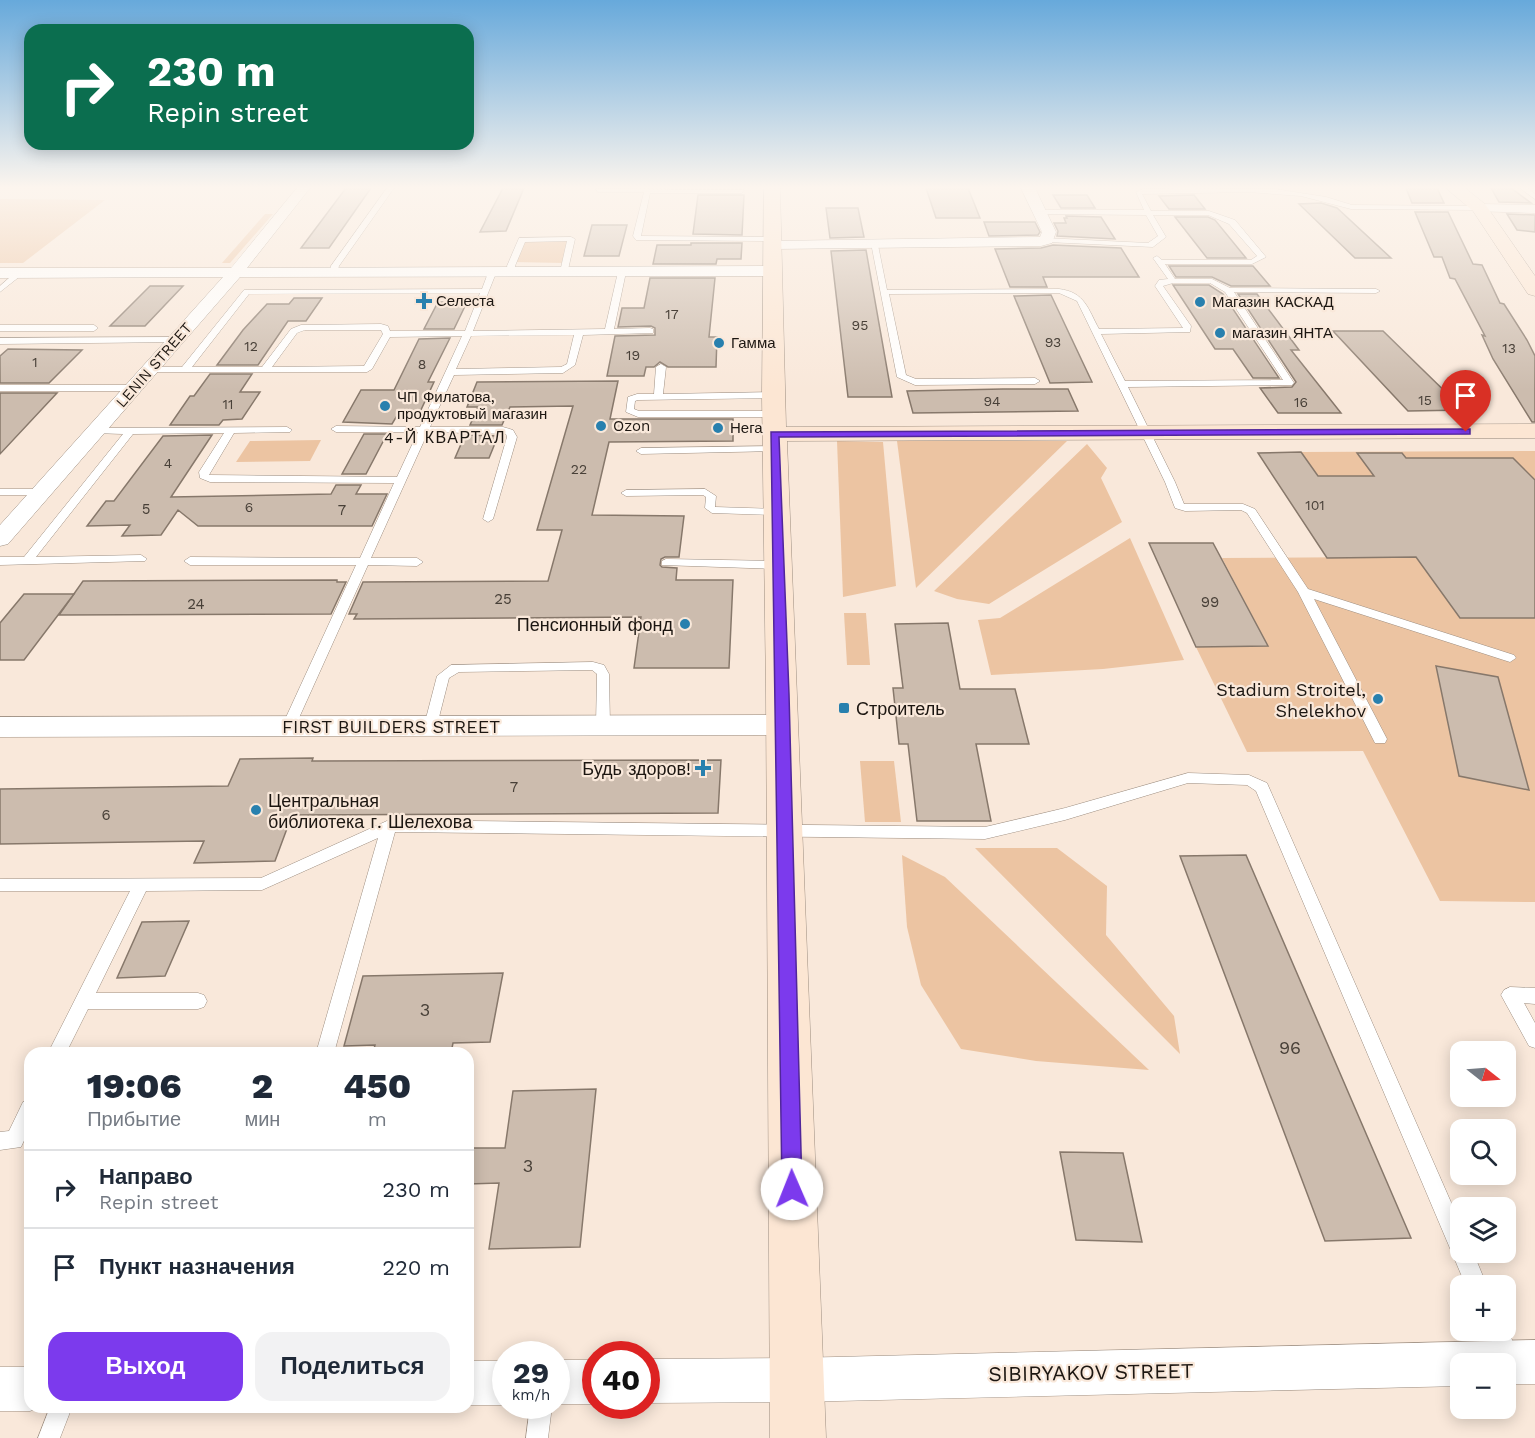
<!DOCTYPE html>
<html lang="ru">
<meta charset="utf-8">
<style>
body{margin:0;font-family:"Work Sans",sans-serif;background:#f2f2f3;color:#1f2937;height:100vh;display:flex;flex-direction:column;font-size:22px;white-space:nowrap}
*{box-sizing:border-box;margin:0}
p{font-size:20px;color:#747a83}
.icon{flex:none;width:33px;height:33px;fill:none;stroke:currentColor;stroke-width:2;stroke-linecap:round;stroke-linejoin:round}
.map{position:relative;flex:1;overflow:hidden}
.details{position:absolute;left:24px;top:1047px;width:450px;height:366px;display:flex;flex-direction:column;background:#fff;border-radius:18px;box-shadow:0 3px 15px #0003}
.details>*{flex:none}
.guide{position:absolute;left:24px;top:24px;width:450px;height:126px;border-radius:18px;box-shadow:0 3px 15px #0003;background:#0b6e4f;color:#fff;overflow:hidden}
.needle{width:39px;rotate:107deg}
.fabs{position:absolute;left:1450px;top:1041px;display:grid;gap:12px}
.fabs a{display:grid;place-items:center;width:66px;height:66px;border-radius:12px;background:#fff;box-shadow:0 3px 15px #0003;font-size:30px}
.speed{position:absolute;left:492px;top:1341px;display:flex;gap:12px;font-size:30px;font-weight:700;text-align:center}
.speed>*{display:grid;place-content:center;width:78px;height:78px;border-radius:50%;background:#fff;box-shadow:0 3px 15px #0003;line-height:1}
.speed small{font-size:15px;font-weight:400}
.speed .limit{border:9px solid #d22;background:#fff;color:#111}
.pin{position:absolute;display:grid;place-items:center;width:51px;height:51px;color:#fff;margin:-62px -26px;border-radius:50% 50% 50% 0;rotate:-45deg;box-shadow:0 0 6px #0007}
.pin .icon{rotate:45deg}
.me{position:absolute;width:66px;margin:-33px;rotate:359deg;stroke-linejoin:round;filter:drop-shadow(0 0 4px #0008)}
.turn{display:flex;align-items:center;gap:21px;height:126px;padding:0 24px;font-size:27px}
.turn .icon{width:78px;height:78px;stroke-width:2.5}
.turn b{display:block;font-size:42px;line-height:51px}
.eta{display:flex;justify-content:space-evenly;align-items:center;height:102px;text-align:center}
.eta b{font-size:36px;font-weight:800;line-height:42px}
.button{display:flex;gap:12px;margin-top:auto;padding:12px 24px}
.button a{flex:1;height:69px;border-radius:18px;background:#7c3aed;color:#fff;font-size:24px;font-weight:800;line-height:69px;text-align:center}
.button a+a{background:#f2f2f3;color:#1f2937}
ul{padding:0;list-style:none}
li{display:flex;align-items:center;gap:18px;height:78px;padding:0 24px;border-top:2px solid #e0e1e3}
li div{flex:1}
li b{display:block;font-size:22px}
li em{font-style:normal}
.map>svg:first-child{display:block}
.green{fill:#ecc4a2}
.building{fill:#ccbcae;stroke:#87786b;stroke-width:1.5}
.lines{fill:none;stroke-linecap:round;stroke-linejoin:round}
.lane-casing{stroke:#9d8e81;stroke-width:1}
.street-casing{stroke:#9d8e81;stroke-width:1}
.secondary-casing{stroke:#9d8e81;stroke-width:1}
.lane{fill:#fff;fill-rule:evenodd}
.street{fill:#fff;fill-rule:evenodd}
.secondary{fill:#fce6d3;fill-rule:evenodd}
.route{fill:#7c3aed;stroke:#51269a;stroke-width:1.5}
.poi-dot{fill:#2880ae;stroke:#f9e8da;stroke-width:2}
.labels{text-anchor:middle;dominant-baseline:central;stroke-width:4.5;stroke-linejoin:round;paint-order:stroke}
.far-number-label{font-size:14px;fill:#484038}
.far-poi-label{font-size:15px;fill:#1c1611;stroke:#f9e8da;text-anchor:start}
.far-street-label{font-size:15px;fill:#1c1611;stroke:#f9e8da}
.number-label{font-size:15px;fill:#484038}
.far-neighbourhood-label{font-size:16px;letter-spacing:1.5px;fill:#1c1611;stroke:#f9e8da}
.poi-label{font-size:18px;fill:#1c1611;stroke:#f9e8da;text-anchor:end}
.street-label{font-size:18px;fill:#1c1611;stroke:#f9e8da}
.near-number-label{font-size:18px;fill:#484038}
.near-street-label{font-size:21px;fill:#1c1611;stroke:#f9e8da}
</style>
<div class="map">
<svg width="1535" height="1438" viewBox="0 0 1535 1438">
<rect width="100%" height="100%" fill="#f9e8da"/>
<g class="green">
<polygon points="0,199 105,200 23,263 0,263"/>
<polygon points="265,214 273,214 230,263 222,263"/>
<polygon points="571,239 564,263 512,262 522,240"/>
<polygon points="321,440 310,461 236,462 250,441"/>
<polygon points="837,441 883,442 896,586 843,597"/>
<polygon points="897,441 1067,441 916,588"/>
<polygon points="1087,444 1107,468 1101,478 1122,522 989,604 957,599 934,591"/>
<polygon points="1535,451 1535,902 1440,901 1363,751 1247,752 1196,647 1268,646 1222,558 1375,557 1301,452"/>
<polygon points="1130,538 1184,660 1103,669 991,675 978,620 1000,618"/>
<polygon points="844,613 866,613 870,665 847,665"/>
<polygon points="860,761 894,761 901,822 865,822"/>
<polygon points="975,848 1057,848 1107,886 1106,935 1174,1016 1180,1054"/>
<polygon points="902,855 945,877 1149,1070 1036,1061 961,1049 921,985 907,927"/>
</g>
<g class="building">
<polygon points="346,188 371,188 329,248 301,248"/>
<polygon points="503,188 524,188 506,231 480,232"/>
<polygon points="926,188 968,188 980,218 936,218"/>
<polygon points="1406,188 1437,188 1444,203 1412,203"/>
<polygon points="1491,188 1511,188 1531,203 1499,202"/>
<polygon points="698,195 744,195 742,235 693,234"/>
<polygon points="1053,195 1087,195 1095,208 1061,208"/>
<polygon points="1194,195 1205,209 1169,209 1159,196"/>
<polygon points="1321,203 1337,208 1391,258 1355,258 1299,204"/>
<polygon points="826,208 858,208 864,237 830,238"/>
<polygon points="1415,212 1448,212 1473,264 1482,265 1500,303 1504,304 1527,340 1535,356 1535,422 1532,422 1493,359 1482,335 1485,336 1455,279 1450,278 1442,257 1434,257"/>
<polygon points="1507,214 1535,215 1535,232 1517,230"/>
<polygon points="1066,216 1101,217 1115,239 1057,236 1058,231 1054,223 1066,223 1064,218 1067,218"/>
<polygon points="1175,217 1208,217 1215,220 1246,258 1207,258"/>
<polygon points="984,222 1035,222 1040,232 1038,235 989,236"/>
<polygon points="592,225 627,225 619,256 584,256"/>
<polygon points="691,243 742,243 741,259 717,259 716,264 653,264 657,245 691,245"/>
<polygon points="1053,245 1121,248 1139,277 1043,277 1047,287 1010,287 995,249 1041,248"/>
<polygon points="866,250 892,397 848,397 831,251"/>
<polygon points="1169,266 1253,266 1270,286 1231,286 1212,277 1176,277"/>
<polygon points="650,278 715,278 709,337 717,337 716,367 668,367 660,362 654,367 646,367 644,376 607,376 615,336 655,335 655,328 651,326 618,327 622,308 644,308"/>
<polygon points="1173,285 1209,285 1223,294 1279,378 1253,378 1233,349 1215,349"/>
<polygon points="150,286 183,286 145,326 110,326"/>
<polygon points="1238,294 1257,294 1299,350 1291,350 1341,413 1278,413 1260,388 1292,387 1296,382"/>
<polygon points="1051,295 1092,382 1050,383 1014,296"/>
<polygon points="294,298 322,298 306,321 288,321 258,365 217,365 243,330 267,304 289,304"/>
<polygon points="438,302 467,302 454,329 424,329"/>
<polygon points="1333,331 1383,331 1464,410 1408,411"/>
<polygon points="450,338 428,382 434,382 419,414 398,414 392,424 343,422 361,390 394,390 419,339"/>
<polygon points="8,349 82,350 49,383 0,383 0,356"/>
<polygon points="210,374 252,374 240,392 260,392 242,419 223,420 219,425 170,425 190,396 194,396"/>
<polygon points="618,381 610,419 733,419 733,441 609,442 592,515 684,516 679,557 665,557 661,559 660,565 662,567 677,568 676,580 733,580 729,668 634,668 641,617 354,619 357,614 349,614 363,582 548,581 562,530 537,530 573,406 510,407 502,425 470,425 478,407 467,407 477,382"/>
<polygon points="1003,389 1068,389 1078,411 913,413 907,391"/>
<polygon points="0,393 57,393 0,454"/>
<polygon points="364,434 387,434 366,474 342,474"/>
<polygon points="212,435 171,497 331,494 336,485 361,485 356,494 387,494 372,526 198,526 178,510 161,535 122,536 130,525 87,526 106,501 114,501 163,436"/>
<polygon points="465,435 498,436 489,458 455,458"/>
<polygon points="1301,452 1318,476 1374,476 1357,453 1402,453 1406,458 1513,458 1535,480 1535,618 1460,618 1416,557 1327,558 1258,453"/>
<polygon points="1149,543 1213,543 1268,646 1196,647"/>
<polygon points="337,580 337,582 346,582 331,614 59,615 83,581"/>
<polygon points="24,594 74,594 24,660 0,660 0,623"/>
<polygon points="948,623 960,689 1015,689 1029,744 976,744 991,821 917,821 908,744 899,744 893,688 903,688 895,624"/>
<polygon points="1436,666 1498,677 1529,790 1459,776"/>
<polygon points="313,758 312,761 721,760 718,813 292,815 275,861 194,863 204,841 0,844 0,789 228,786 240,759"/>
<polygon points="1246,855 1411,1238 1325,1241 1180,856"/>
<polygon points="189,921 165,976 117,978 142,922"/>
<polygon points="503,973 490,1042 453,1043 451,1053 373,1053 375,1045 344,1046 363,976"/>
<polygon points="596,1089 580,1247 489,1249 499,1183 468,1184 468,1148 505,1148 513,1091"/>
<polygon points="1060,1152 1123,1153 1142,1242 1076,1240"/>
</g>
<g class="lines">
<defs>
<g id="lane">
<polygon points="387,188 394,188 339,266 336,275 330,275 331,266"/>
<path d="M1179 188 1275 189 1326 197 1352 205 1479 206 1482 208 1479 210 1351 209 1301 196 1248 192 1142 194 1151 211H1209L1235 220 1266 257 1252 264H1165L1175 279H1212L1230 288 1376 289 1380 291 1376 293 1234 292 1294 383 1292 385 1128 387 1175 482 1184 504H1243L1255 509 1308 589 1514 655 1516 658 1510 662 1314 599 1387 739 1385 743H1375L1298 592 1247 513 1241 510 1185 511 1175 508 1165 482 1077 301 1059 293 889 294 906 375 916 379 1035 378 1040 381 1035 384 915 385 897 377 871 243 878 245 887 290 1059 289C1085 292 1088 309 1099 329L1183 328 1155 286 1159 280 1168 279 1153 258 1157 256 1162 260H1251L1257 256 1229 224 1208 215H1153L1166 237 1153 247 1047 242 1043 240 1044 238 1148 243 1158 236 1146 215 1040 214 1036 212 1040 210H1144L1136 192 1143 189ZM1210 283 1225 292 1283 380 1125 381 1101 334 1190 332 1191 326 1163 286 1173 283Z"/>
<polygon points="1520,188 1528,188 1535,194 1535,199"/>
<polygon points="596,189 744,190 742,193 650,193 641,236 772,237 776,239 772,241 636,240 633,236 644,192 598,192"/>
<polygon points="571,237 575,239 567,274 560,272 567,241 525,242 515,266 517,273 513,275 509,273 507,266 519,238"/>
<path d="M622 270 626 272 614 329 650 328 653 329V333L583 335 575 365 563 373 454 375 430 427H503L513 430 517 437 493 519 488 522 483 519 507 437 506 434 428 432 371 558H417L423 562 417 566 368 565 294 729 289 731 282 726 356 565H190L184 561 190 557 360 558 394 483 210 482 200 478 199 472 224 433 133 434 36 557 141 555 147 559 145 561 0 565V557H24L123 434 93 433V429L96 428 287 427 292 430 290 432 234 433 209 475 397 477 418 432H336L331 429 336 426 420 427 462 336 390 337 372 369 367 372H145L143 370 148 367H182L244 290 482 289 488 273 492 271 496 273 473 331 605 329 618 272ZM480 293 465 331H390L388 326 381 324 301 325 291 329 262 367H192L249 294ZM305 330H381L383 334 364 366 272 367 297 333ZM574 335 567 364 561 367 456 369 471 336Z"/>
<polygon points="17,271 24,273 0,292 0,286"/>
<polygon points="0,325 94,325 98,328 94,331 0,331"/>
<polygon points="175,337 179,340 178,342 0,344 0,338"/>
<polygon points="661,364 666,367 663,394 773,392 778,395 773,398 638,400 635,401 634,409 639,411 774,411 779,414 774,417 638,417 626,412 628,397 637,394 654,394 656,367"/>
<polygon points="0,385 133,385 138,388 133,391 0,391"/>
<polygon points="775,446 780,449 779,451 641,454 636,451 641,448"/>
<polygon points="0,489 40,489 45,492 40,495 0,495"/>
<polygon points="705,489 716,496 715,507 776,509 781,512 776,515 712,513 705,508 706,497 703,495 626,496 621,493 626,490"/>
<polygon points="666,559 778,561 784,565 778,569 662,565 662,561"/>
<polygon points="593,662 604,665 609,674 610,726 608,729 603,731 596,726 597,674 592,670 459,672 449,678 436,729 431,731 424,726 437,676 451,665"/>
<polygon points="1188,773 1249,775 1267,783 1461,1225 1461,1252 1473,1252 1487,1286 1466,1286 1256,791 1247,785 1188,783 1065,820 985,839 395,832 334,1053 316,1053 378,838 262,890 146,891 96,993 198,993 204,995 207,1001 204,1007 198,1009 88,1009 66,1053 48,1053 130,891 0,891 0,879 261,878 389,820 985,827 1065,808"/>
<polygon points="1510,987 1535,988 1535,1004 1524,1003 1535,1023 1535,1048 1529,1046 1501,995 1504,990"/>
<polygon points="30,1099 30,1128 21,1147 0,1150 0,1132 9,1131 23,1102"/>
<polygon points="1506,1326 1519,1356 1516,1364 1508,1367 1506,1364 1500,1364 1487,1330 1506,1330"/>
<polygon points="530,1406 552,1406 548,1438 526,1438"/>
<polygon points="50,1407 72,1407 60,1438 38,1438"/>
</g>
<g id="street">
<polygon points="297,188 310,188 247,268 774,266 782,271 774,276 240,277 8,544 0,546 0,525 223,277 0,278 0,268 231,268"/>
<polygon points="1021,188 1035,188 1056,232 1052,243 1041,246 772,249 765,245 772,241 1040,237 1042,232"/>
<polygon points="1479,204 1535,205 1535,213 1474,211 1472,208"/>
<polygon points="783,715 793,718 797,725 793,732 783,735 0,737 0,717"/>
<polygon points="1535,1340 1535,1384 1506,1384 1506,1364 1461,1364 1461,1386 795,1402 646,1403 646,1359 795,1358"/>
<rect x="556" y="1360" width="40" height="44"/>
<rect x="468" y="1361" width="38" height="44"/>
<polygon points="0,1367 30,1367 30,1407 40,1407 30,1411 0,1411"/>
</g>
<g id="secondary">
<polygon points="764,188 780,188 786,427 1535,424 1535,438 787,441 826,1438 770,1438 766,694 762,395"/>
<polygon points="1446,188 1465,188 1485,204 1535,276 1535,296 1528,294 1473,211"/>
</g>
</defs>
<use href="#lane" class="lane-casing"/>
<use href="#street" class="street-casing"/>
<use href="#secondary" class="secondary-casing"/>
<use href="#lane" class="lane"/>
<use href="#street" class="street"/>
<use href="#secondary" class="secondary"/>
</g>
<linearGradient id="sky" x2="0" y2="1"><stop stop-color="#67a9db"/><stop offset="0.48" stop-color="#fcf5ee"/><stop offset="1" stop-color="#fcf5ee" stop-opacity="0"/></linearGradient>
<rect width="1535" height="390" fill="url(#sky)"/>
<polygon class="route" points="1466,429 1470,429 1470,434 779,437 789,694 802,1189 799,1196 792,1199 785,1196 782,1189 771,432"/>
<g class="poi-dot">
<path d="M421 292h6v6h6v6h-6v6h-6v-6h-6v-6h6z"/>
<circle cx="1200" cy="302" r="6"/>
<circle cx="1220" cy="333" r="6"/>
<circle cx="719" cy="343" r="6"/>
<circle cx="385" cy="406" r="6"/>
<circle cx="601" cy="426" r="6"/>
<circle cx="718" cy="428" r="6"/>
<circle cx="685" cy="624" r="6"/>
<circle cx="1378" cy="699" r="6"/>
<rect x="838" y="702" width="12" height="12" rx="3"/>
<path d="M700 759h6v6h6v6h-6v6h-6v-6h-6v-6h6z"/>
<circle cx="256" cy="810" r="6"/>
</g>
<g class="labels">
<g class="far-number-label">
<text x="672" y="314">17</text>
<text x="860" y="325">95</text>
<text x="1053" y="342">93</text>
<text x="251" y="346">12</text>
<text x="1509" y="348">13</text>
<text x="633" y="355">19</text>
<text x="35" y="362">1</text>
<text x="422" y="364">8</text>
<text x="1425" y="400">15</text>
<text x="992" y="401">94</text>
<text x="1301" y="402">16</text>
<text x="228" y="404">11</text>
<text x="168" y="463">4</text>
<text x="579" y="469">22</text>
<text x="1315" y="505">101</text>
<text x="249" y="507">6</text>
</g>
<g class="far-poi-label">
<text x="436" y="301">Селеста</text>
<text x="1212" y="302">Магазин КАСКАД</text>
<text x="1232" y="333">магазин ЯНТА</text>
<text x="731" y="343">Гамма</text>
<text x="397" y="397">ЧП Филатова,<tspan x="397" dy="17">продуктовый магазин</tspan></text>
<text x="613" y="426">Ozon</text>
<text x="730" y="428">Нега</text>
</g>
<g class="far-street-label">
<text transform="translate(154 365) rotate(-49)">LENIN STREET</text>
</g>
<g class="number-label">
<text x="146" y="509">5</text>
<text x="342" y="510">7</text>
<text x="503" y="599">25</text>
<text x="1210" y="602">99</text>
<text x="196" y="604">24</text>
<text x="514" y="787">7</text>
<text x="106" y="815">6</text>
</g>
<g class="far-neighbourhood-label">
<text x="445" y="437">4-Й КВАРТАЛ</text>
</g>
<g class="poi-label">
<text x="673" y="624">Пенсионный фонд</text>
<text x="1366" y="689">Stadium Stroitel,<tspan x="1366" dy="21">Shelekhov</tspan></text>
<text x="856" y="708" text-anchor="start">Строитель</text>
<text x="691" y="768">Будь здоров!</text>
<text x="268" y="800" text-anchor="start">Центральная<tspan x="268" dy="21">библиотека г. Шелехова</tspan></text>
</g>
<g class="street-label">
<text x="391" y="726">FIRST BUILDERS STREET</text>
</g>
<g class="near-number-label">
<text x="425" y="1009">3</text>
<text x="1290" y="1047">96</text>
<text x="528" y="1165">3</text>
</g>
<g class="near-street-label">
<text transform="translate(1091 1372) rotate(-1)">SIBIRYAKOV STREET</text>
</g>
</g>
</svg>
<div class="fabs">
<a><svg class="needle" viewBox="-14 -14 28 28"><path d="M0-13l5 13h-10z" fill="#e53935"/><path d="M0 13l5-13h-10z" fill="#747a83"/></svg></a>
<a><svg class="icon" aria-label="search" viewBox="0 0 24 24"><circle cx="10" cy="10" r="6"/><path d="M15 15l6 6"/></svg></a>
<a><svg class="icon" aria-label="layers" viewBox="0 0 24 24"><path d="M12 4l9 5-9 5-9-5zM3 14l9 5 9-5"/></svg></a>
<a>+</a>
<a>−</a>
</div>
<div class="speed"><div>29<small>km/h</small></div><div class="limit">40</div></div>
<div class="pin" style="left:1466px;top:432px;background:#d93025"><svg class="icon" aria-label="arrive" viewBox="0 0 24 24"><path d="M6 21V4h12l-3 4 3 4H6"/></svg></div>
<svg class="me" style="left:792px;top:1189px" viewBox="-20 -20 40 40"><circle r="19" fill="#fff"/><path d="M0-13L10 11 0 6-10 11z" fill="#7c3aed"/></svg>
<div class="guide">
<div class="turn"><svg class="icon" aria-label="right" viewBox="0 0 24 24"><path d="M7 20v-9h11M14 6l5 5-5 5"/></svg><div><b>230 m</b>Repin street</div></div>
</div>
<section class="details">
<div class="eta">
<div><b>19:06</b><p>Прибытие</p></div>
<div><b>2</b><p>мин</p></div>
<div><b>450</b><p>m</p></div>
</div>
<ul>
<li><svg class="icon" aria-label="right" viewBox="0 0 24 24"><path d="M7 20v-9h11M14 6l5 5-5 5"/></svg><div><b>Направо</b><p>Repin street</p></div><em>230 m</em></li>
<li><svg class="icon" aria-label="arrive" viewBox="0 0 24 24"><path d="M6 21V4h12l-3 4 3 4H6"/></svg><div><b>Пункт назначения</b></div><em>220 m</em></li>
</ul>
<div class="button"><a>Выход</a><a>Поделиться</a></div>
</section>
</div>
